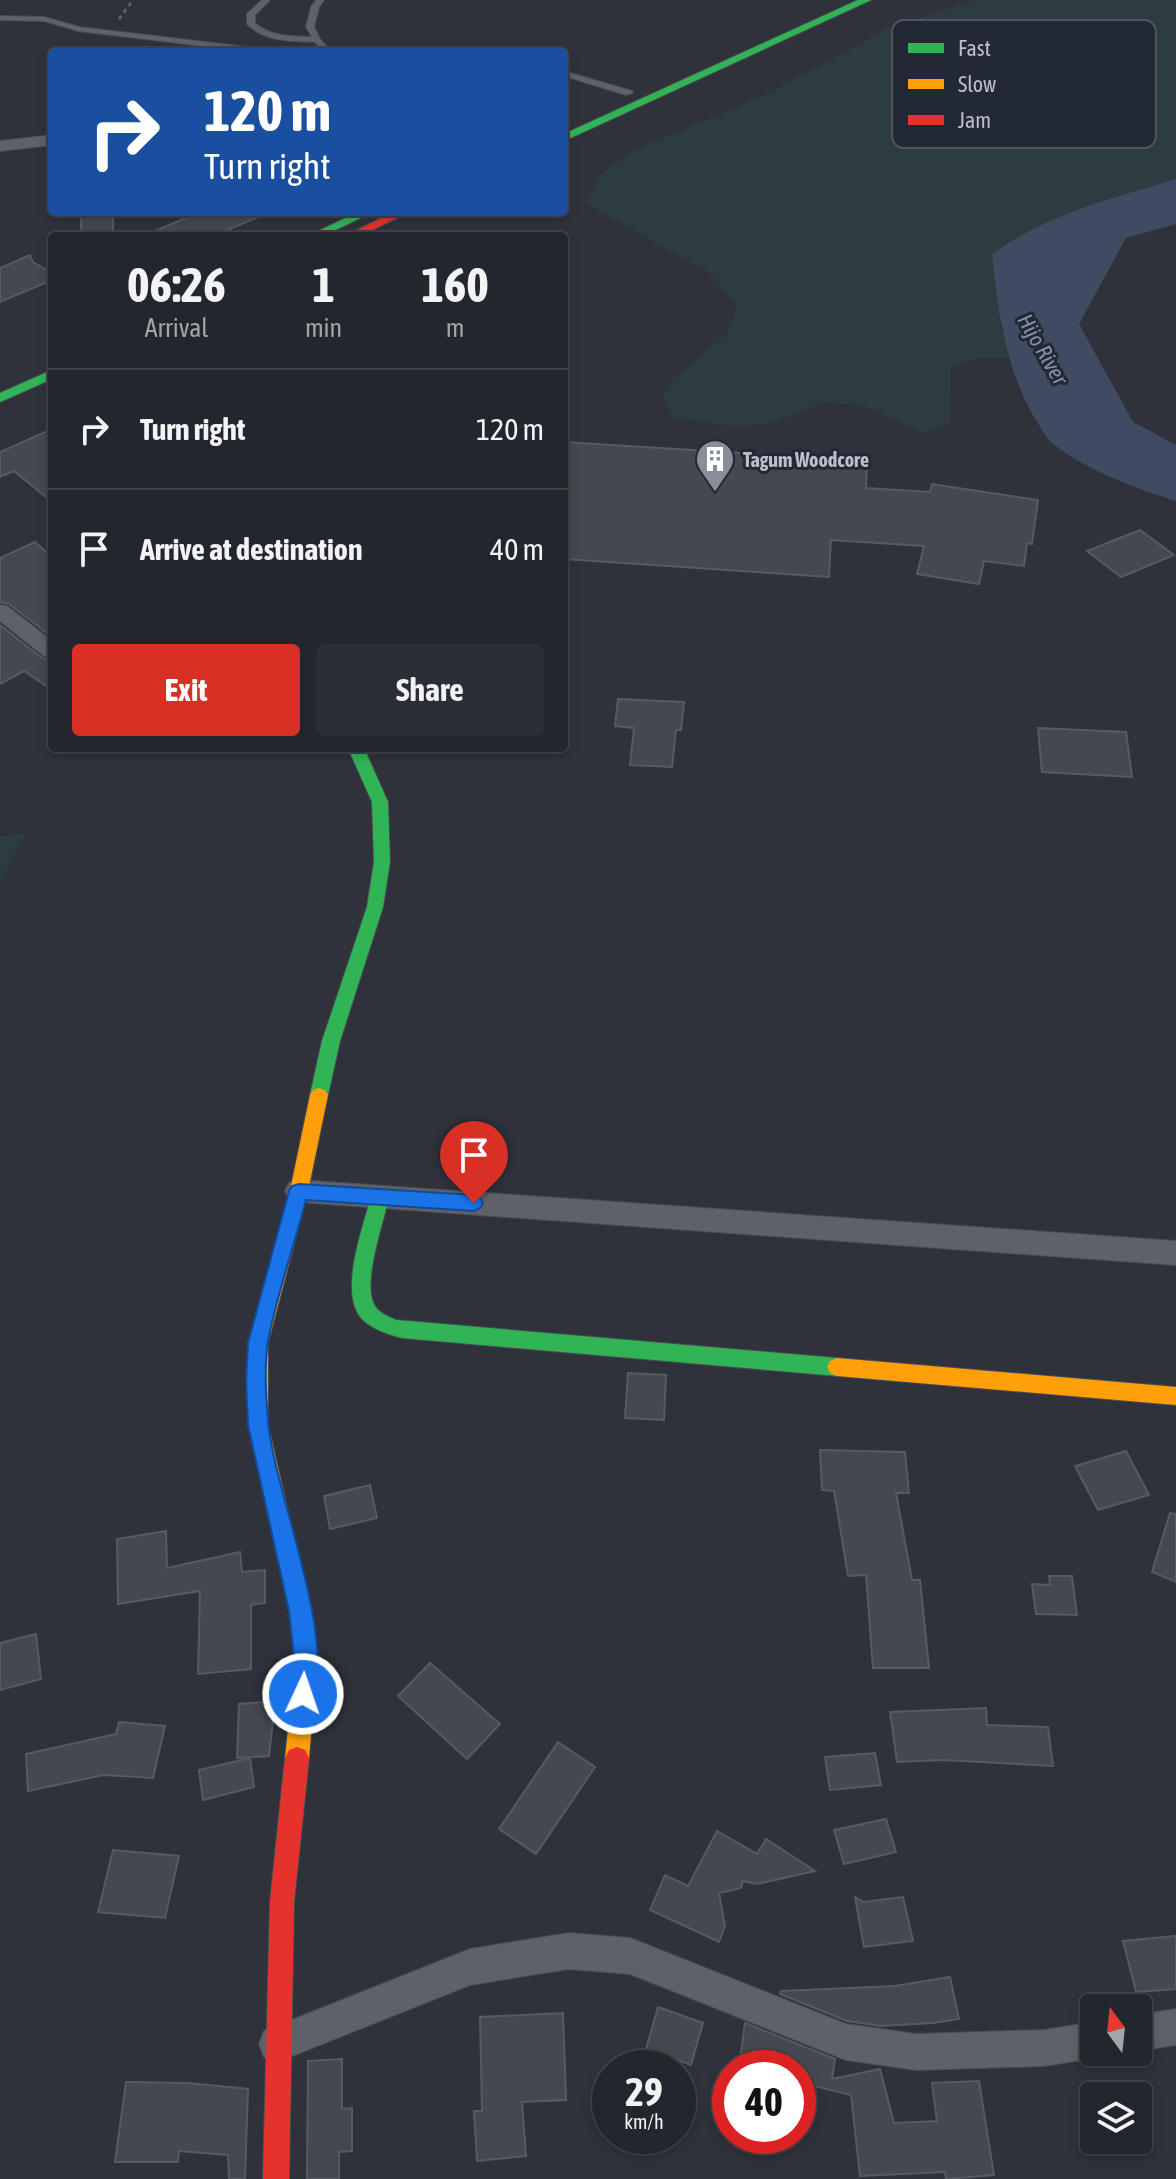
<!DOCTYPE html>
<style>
body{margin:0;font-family:"Asap Condensed",sans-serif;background:#2b2e34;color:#f1f3f6;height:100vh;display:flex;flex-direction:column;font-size:30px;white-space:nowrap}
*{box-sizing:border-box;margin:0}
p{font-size:26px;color:#a3a5a9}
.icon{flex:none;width:44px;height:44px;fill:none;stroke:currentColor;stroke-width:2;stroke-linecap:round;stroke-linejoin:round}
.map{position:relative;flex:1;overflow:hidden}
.panel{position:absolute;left:48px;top:232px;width:520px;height:520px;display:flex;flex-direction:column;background:#23262c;border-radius:8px;box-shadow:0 4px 12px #0003,0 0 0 2px #404348}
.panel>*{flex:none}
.hud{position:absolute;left:48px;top:48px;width:520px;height:168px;border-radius:8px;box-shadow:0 4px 12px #0003,0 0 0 2px #404348;background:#1a4fa0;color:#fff;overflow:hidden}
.needle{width:52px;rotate:345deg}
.fabs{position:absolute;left:1080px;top:1994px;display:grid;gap:16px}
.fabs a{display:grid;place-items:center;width:72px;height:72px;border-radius:8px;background:#23262c;box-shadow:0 4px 12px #0003,0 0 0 2px #404348;font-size:40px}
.speed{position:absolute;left:592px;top:2050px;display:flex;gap:16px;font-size:40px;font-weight:700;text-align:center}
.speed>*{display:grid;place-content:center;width:104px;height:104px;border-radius:50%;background:#23262c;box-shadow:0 4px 12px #0003,0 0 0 2px #404348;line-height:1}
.speed small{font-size:20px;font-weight:400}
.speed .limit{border:12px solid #d22;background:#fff;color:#111}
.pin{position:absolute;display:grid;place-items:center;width:68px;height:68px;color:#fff;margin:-82px -34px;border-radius:50% 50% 50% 0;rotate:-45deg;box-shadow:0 0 8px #0007}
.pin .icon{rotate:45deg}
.me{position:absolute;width:88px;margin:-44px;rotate:3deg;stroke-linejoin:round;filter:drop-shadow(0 0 6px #0008)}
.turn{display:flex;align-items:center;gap:28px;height:168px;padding:0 24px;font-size:36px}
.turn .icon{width:104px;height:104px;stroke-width:2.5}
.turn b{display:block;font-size:56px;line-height:68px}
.eta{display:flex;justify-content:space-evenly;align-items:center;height:136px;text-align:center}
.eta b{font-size:48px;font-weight:700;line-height:56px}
.button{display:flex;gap:16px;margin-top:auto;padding:16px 24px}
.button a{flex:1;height:92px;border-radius:8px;background:#d93025;color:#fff;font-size:32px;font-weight:700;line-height:92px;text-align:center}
.button a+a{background:#2b2e34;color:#f1f3f6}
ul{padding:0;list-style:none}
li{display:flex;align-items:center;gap:24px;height:120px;padding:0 24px;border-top:2px solid #404348}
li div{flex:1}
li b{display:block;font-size:30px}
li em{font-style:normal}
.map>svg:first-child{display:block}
.green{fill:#2d3c40}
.water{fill:#404b62}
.building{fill:#45484f;stroke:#575a61;stroke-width:2}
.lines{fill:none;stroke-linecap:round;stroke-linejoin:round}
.lane-casing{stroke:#4a4d52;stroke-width:2}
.street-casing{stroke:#4a4d52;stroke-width:2}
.fast-casing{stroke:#4a4d52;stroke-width:2}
.slow-casing{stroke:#4a4d52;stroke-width:2}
.jam-casing{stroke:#4a4d52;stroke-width:2}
.path{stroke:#5c6065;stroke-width:3;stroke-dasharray:4 4;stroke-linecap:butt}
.lane{fill:#5e6168;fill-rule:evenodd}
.street{fill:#5e6168;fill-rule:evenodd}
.fast{fill:#30b455;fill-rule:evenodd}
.slow{fill:#ff9f0a;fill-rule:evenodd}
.jam{fill:#e5322d;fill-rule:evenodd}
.route{fill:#1a73e8;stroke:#114b97;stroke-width:2}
.labels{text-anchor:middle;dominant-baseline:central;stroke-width:6;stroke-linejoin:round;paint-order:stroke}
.far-poi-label{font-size:20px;font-weight:bold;fill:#babfc9;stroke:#222834;text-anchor:start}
.far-water-label{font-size:22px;font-style:italic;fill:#8692ad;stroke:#222834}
.key{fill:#222834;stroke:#505561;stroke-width:2}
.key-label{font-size:22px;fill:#babfc9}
</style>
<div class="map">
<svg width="1176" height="2179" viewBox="0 0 1176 2179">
<rect width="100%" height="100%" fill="#2f323a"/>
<g class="green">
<polygon points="975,0 1176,0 1176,179 1129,194 998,317 1010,358 977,358 951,369 949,424 922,433 864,406 826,402 773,423 737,427 673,418 663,397 672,380 728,333 737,306 711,274 585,203 600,175 632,151 768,94 890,27"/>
<polygon points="26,833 0,882 0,836"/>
</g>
<path class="water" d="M1176 179V224L1126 238 1079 324 1133 422 1176 445V501C1133 487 1090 472 1053 444 1047 440 1043 431 1039 425 1006 374 998 313 992 254 1054 211 1106 201 1176 179Z"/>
<g class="building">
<rect x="81" y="212" width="32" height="24"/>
<polygon points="200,212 270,212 213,236 143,236"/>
<polygon points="30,255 33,262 52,273 52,280 0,302 0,268"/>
<polygon points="52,429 52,502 14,471 0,477 0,452"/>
<polygon points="564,442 867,461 866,488 930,492 932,484 1038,500 1032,544 1027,543 1024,566 984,561 979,584 917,574 924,546 831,540 829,577 564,559"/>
<polygon points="1140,530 1174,555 1121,577 1087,551"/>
<polygon points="35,542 52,557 52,637 9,604 0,602 0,558"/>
<polygon points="0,625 42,658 52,661 52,690 24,671 0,684"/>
<polygon points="618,699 684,702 681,730 676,730 672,767 630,765 634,728 615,726"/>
<polygon points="1038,728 1126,732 1132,777 1042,772"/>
<polygon points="628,1373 666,1375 664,1420 625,1418"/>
<polygon points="820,1450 905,1452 909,1493 896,1493 912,1580 920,1580 929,1668 873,1668 866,1575 848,1576 834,1491 822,1490"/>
<polygon points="1126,1451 1149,1495 1098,1510 1075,1466"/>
<polygon points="370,1485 377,1518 330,1529 324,1496"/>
<polygon points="1170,1513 1176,1514 1176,1582 1152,1572"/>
<polygon points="166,1531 167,1568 240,1552 242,1572 265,1570 265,1603 251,1605 251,1669 198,1674 200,1591 118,1604 117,1539"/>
<polygon points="1049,1576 1072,1576 1077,1615 1036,1614 1032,1584 1050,1585"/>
<polygon points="36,1634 41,1679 0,1690 0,1643"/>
<polygon points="430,1663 500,1724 467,1759 398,1696"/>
<polygon points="275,1701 269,1756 237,1758 239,1704"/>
<polygon points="986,1708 987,1725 1048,1727 1053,1766 943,1760 897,1762 890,1712"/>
<polygon points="119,1722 165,1726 153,1778 104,1775 28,1791 26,1754 116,1734"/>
<polygon points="558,1742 595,1767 536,1854 499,1829"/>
<polygon points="875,1753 881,1785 830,1790 825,1757"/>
<polygon points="250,1758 254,1787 203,1800 199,1770"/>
<polygon points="886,1819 896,1852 844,1864 834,1830"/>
<polygon points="717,1831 757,1854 766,1839 815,1871 757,1884 743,1881 741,1888 719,1893 725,1926 719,1942 650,1910 665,1875 688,1886"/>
<polygon points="113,1850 179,1856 165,1918 98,1912"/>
<polygon points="855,1897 863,1902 903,1897 913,1941 864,1947"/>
<polygon points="1176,1936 1176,1989 1136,1992 1123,1941"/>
<polygon points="950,1977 959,2019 933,2023 881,2026 847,2021 780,1994 781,1991 895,1986"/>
<polygon points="658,2007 703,2023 691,2065 646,2049"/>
<polygon points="563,2013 566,2100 522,2102 526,2156 477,2161 474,2111 482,2111 480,2017"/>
<polygon points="745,2023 835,2059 832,2079 880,2069 894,2123 937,2121 932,2083 979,2081 994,2175 946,2179 945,2172 860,2176 851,2095 798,2082 798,2068 739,2068"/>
<polygon points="342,2059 342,2109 352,2108 352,2151 339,2152 339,2179 307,2179 308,2061"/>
<polygon points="126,2082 188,2083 248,2089 245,2179 229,2179 228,2155 179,2151 178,2162 115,2162"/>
</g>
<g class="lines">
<defs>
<g id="lane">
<path d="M262 0H270L255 15V23C271 37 291 36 312 37L306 27 311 7 316 0H324L319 7 314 27 320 39 332 52H324L315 42C291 41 265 42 247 24V14Z"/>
<polygon points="0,16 44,17 79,27 273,50 277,52 253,52 78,31 44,21 0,20"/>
<polygon points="469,50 482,50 486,52 465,52"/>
<polygon points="564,71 632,91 633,93 626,95 564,76"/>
</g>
<g id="street">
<polygon points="52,135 52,145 0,151 0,141"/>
<polygon points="0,605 7,606 52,641 52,658 44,656 0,621"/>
<polygon points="299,1180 1176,1241 1176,1265 299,1202 289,1199 285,1191 289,1183"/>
<polygon points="569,1933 630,1938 846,2024 916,2034 1044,2030 1094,2022 1094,2052 1107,2052 1094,2058 1044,2066 916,2070 846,2060 630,1974 569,1969 470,1985 277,2062 264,2057 259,2044 264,2031 470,1949"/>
<polygon points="1176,2009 1176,2045 1138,2051 1138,2015"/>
</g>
<g id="fast">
<polygon points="858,0 871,0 564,141 564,134"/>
<polygon points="358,212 373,212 323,236 308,236"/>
<polygon points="52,370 52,379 0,402 0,393"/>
<polygon points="348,748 364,748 388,802 390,862 383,907 340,1041 328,1095 325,1100 313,1100 310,1095 322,1041 367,907 374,862 372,802"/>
<path d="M380 1189 387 1192 389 1197C384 1221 361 1285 375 1306 379 1313 389 1317 396 1320L837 1358 844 1361 847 1367 844 1373 837 1376 402 1338C388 1334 373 1330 362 1319 338 1293 363 1228 371 1197L373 1192Z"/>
</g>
<g id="slow">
<polygon points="319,1088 325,1090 328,1095 308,1191 268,1343 268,1425 311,1611 317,1665 309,1758 305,1766 297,1769 289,1766 285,1758 295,1665 289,1611 248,1425 248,1343 290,1191 310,1095 313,1090"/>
<polygon points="837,1358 1176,1387 1176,1405 837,1376 830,1373 827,1367 830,1361"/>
</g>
<g id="jam">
<polygon points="394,212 409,212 360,236 345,236"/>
<polygon points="297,1747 305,1750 309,1758 294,1902 289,2179 263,2179 270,1902 285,1758 289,1750"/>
</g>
</defs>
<use href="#lane" class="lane-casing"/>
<use href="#street" class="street-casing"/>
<use href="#fast" class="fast-casing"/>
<use href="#slow" class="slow-casing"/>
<use href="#jam" class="jam-casing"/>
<polyline class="path" points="119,19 133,0"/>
<use href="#lane" class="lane"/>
<use href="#street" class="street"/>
<use href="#fast" class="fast"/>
<use href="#slow" class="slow"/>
<use href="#jam" class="jam"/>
</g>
<path class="route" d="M299 1184 474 1195 480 1198 483 1203 480 1208 474 1211 306 1200C294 1246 277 1294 268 1341 264 1367 266 1395 268 1421 274 1492 338 1639 311 1702L303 1706 295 1702 291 1694 295 1665 289 1611 248 1425 246 1381 248 1343 289 1191 292 1186Z"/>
<defs>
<symbol id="building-pin" viewBox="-11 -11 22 30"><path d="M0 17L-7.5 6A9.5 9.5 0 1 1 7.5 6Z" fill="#898e97" stroke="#222834"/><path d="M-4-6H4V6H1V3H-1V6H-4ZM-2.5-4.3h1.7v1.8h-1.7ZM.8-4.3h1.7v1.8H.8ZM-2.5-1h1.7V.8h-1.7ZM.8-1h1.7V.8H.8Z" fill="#fff"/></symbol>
</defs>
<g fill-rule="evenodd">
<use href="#building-pin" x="693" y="437" width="44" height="60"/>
</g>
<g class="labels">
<g class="far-poi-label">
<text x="743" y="459">Tagum Woodcore</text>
</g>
<g class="far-water-label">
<text transform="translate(1043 349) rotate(60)">Hijo River</text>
</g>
</g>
<rect x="892" y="20" width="264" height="128" rx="12" class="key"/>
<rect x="908" y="43" width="36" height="10" fill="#30b455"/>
<rect x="908" y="79" width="36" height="10" fill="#ff9f0a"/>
<rect x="908" y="115" width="36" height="10" fill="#e5322d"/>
<g class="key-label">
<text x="958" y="56">Fast</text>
<text x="958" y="92">Slow</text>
<text x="958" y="128">Jam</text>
</g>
</svg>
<div class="fabs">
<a><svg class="needle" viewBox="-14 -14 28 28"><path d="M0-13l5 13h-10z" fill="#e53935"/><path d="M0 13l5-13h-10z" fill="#a3a5a9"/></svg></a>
<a><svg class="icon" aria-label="layers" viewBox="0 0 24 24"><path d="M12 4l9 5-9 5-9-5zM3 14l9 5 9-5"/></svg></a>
</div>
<div class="speed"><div>29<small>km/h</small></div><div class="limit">40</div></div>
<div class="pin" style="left:474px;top:1203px;background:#d93025"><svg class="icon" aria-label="arrive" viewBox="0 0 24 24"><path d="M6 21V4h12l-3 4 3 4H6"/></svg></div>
<svg class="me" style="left:303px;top:1694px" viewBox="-20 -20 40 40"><circle r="17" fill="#1a73e8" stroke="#fff" stroke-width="3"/><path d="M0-11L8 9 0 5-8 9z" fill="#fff"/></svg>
<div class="hud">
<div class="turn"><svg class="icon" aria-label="right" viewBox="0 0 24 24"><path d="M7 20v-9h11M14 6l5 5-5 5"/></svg><div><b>120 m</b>Turn right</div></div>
</div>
<section class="panel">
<div class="eta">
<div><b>06:26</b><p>Arrival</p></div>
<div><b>1</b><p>min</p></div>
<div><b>160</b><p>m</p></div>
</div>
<ul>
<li><svg class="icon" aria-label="right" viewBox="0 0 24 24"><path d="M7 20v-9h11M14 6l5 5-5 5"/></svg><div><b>Turn right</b></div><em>120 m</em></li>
<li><svg class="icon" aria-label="arrive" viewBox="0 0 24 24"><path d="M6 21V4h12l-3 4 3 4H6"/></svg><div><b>Arrive at destination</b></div><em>40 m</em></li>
</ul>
<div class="button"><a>Exit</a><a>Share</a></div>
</section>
</div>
